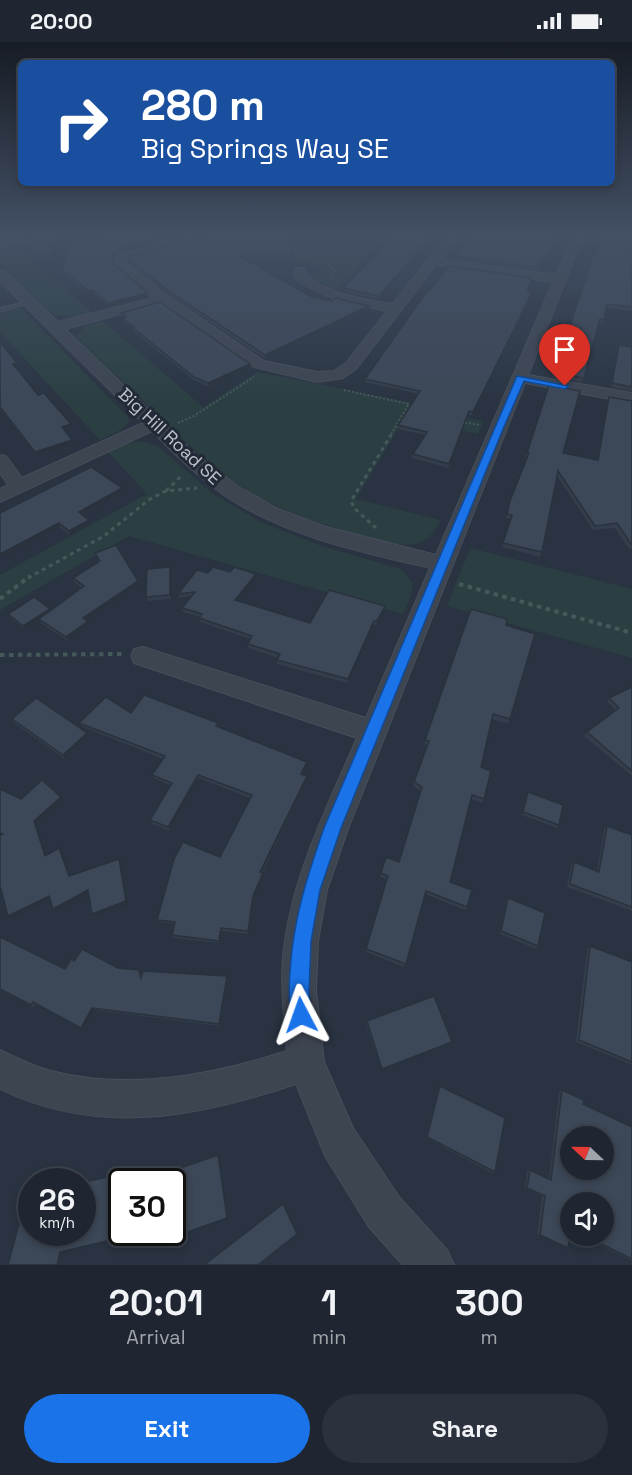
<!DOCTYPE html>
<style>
body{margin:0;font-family:"Space Grotesk",sans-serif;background:#2c323d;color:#f1f3f6;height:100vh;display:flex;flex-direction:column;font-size:22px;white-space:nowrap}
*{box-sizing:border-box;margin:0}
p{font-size:20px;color:#a1a5ab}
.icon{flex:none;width:33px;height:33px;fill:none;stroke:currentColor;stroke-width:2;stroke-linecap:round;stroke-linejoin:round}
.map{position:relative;height:1223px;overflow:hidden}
.sheet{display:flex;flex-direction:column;background:#1f2631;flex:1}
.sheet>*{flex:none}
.top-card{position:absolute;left:18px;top:18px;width:597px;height:126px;border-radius:9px;box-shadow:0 3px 9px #0003,0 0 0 2px #3c434d;background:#1a4fa0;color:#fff;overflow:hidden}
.needle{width:39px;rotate:292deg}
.tools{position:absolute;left:560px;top:1084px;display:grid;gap:12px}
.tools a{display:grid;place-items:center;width:54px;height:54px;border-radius:50%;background:#1f2631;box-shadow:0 3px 9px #0003,0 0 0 2px #3c434d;font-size:30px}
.speed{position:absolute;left:18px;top:1126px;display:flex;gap:12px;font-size:30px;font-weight:700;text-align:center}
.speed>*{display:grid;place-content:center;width:78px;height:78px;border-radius:50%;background:#1f2631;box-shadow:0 3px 9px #0003,0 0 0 2px #3c434d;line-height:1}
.speed small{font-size:15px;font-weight:400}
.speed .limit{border:3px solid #111;border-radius:9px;background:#fff;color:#111}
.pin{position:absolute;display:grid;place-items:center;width:51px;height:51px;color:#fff;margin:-62px -26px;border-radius:50% 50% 50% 0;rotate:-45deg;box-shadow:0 0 6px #0007}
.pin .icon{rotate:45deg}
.me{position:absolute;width:66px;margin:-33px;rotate:356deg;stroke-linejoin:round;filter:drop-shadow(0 0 4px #0008)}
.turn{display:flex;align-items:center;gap:21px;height:126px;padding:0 24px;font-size:27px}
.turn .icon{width:78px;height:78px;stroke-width:2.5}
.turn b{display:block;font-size:42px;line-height:51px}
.eta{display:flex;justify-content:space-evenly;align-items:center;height:102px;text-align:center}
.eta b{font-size:36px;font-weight:700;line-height:42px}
.button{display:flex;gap:12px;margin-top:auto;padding:12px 24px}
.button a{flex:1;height:69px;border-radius:36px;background:#1a73e8;color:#fff;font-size:24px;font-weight:700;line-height:69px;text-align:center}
.button a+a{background:#2c323d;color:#f1f3f6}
.status{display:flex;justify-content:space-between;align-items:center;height:42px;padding:0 30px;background:#1f2631;direction:ltr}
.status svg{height:16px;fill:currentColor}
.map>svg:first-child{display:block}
.green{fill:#2b3f42}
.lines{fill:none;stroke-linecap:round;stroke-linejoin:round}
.lane-casing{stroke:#474e5b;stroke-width:2}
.street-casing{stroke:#474e5b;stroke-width:2}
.secondary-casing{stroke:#474e5b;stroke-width:2}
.path-far2{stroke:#45585a;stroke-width:2;stroke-dasharray:2 2;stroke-linecap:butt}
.path-far1{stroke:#45585a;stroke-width:3;stroke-dasharray:4 4;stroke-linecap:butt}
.path{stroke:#45585a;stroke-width:4;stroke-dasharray:4.5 4.5;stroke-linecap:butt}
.lane{fill:#3d4551;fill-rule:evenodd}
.street{fill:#3d4551;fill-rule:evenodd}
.secondary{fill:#4c5464;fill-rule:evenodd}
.wall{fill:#343d4b}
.shaded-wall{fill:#2a323d}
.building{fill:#3c4757;stroke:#2a323d;stroke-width:1.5;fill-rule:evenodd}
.route{fill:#1a73e8;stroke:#114b97;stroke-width:1.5}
.labels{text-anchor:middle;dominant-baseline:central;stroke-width:6;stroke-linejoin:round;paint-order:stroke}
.far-street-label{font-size:18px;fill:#bbc1cb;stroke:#222a37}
</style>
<div class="status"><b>20:00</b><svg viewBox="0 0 49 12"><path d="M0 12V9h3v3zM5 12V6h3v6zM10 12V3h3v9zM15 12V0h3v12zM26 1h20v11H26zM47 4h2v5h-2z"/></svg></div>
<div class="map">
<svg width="632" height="1223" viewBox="0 0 632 1223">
<rect width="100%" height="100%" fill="#293341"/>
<g class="green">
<polygon points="63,192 118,192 26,212 93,271 72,275 52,272 0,224 0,206"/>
<polygon points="311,192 390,192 335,249 315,237 321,226 311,221 293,219 290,197"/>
<polygon points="21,266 127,374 130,379 121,388 100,398 0,290 0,272"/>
<path d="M103 279 203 365 257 330 413 361 412 364 484 379 478 392 404 377 356 457 440 478C425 513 398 503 367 495 318 482 266 465 225 433 195 411 169 383 141 357 120 336 95 316 76 293L87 283Z"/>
<polygon points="135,400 145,400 158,404 213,452 261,480 322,504 401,527 413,541 411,553 403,572 129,494 0,568 0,533 147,452 108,410 124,402"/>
<polygon points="470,506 632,547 632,616 447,564"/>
</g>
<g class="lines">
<defs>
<polygon id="lane" points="28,259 33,260 0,270 0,266"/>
<path id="street" d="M199 192H218L129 215 125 220 168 254 264 319 317 330 334 329 346 321 387 269C354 263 322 257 295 236V226H303C314 251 369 258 393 262L448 192H459L441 217 556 233 574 192H584L528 333 632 351V361L525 341 348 787 327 848 318 899 316 949 324 1020 353 1086 399 1155 447 1208 454 1223H403L369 1185 325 1114 296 1042C197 1075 99 1095 0 1047V1008C17 1016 33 1024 51 1029 129 1049 212 1033 287 1009 284 972 279 935 285 899 295 828 329 761 357 696L134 621 131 614 134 607 143 605 366 676 430 526C360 510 285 494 224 453 198 434 174 412 152 389L0 460V447L8 443 0 431V413L6 414 22 436 143 381 0 239V228L4 229 58 280 153 256 114 222V218L121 211ZM436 223 553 240 436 513 326 485 278 467 239 445 194 411 65 287 161 261 254 325 317 340 343 336 356 327Z"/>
<polygon id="secondary" points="21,192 50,192 48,195 0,206 0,196"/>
</defs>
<use href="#lane" class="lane-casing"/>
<use href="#street" class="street-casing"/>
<use href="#secondary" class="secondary-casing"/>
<g class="path-far2">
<polyline points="332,237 335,229 323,215 343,192"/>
<polyline points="344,348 409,362 390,394"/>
<polyline points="461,380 480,383"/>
<polyline points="178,381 194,374 254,335"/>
</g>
<g class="path-far1">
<polyline points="166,449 182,433"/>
<polyline points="376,486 354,466 351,459 391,393"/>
<polyline points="28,536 104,494 150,457 166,449 197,446"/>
</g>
<g class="path">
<polyline points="459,542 632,591"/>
<polyline points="0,557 30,534"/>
<polyline points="0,613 122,612"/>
</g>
<use href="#lane" class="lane"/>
<use href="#street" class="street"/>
<use href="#secondary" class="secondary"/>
</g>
<g class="wall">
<polygon points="117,192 190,192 119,209 112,216 112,221 148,251 148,255 110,265 93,251 89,252 63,231 62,227"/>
<polygon points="215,192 297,192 290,193 292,216 245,217 312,255 368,268 265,317 169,252 128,220 128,216"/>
<polygon points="395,192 378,257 344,250 344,246"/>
<polygon points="559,192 556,202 547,219 541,219 537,228 456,217 456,214"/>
<polygon points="632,192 632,269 606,266 603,281 599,280 582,340 552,335 554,331"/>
<polygon points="18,198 51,208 55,218 37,218 20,204"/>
<polygon points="532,239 527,249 532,249 531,253 518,281 472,373 468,372 449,426 412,416 413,412 425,393 398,387 398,383 418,352 365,340 365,337 429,250"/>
<polygon points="121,271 251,325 209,345 194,338 133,289 133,286 123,279 123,275 121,274"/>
<polygon points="0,300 19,324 15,325 38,353 72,386 65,388 74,402 37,414 0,367"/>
<polygon points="619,303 632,305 632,349 611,345"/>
<polygon points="609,355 632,359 632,507 629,507 615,486 593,488 557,434 540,515 502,505 511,477 506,476 510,459 527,415 525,415 527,411 563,411 597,418"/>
<polygon points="122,446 123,450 82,473 89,478 90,482 70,493 60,485 0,517 0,471"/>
<polygon points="95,511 139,543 86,579 89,583 68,599 41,581 40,579 26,588 10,576 8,572 50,567 51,568 82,546 74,540 73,536 99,520"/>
<polygon points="170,525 171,529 171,557 148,559 146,555"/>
<polygon points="230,530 256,532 257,536 238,559 310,581 384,568 377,583 374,583 347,641 277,622 277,618 278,616 248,606 248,602 250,597 200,580 200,575 183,570 182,566 191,554 179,556 178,552 208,531"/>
<polygon points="506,583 510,677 508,682 492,677 481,725 484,757 482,761 471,757 450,840 467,865 465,868 425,852 404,925 366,910 387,837 380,835 381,831 399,820 421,749 413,744 427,703 424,702 425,698"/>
<polygon points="632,645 632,734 584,694 587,690 615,668 607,659 609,656"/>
<polygon points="131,671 218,681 218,685 307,724 303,733 307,734 307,738 262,831 263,831 264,834 254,857 248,892 222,889 220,901 173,896 172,893 175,882 159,880 157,878 220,815 250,756 198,736 170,789 152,782 150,778 170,743 154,736 152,733 163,717 81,684 79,681"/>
<polygon points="12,677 89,694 65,717 14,681"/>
<polygon points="528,750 559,783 557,786 522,773 526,754"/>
<polygon points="607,784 632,793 632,869 567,845 571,823 574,820 597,829 604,787"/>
<polygon points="508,856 538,904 536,907 500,892 506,859"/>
<polygon points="590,904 632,920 632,1023 576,1000 587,907"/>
<polygon points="118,926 139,928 142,933 227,934 228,936 220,984 95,968 83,988 36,962 34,965 0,948 65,927"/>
<polygon points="367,979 452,1000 450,1001 382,1028 366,981"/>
<polygon points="440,1044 495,1130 492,1131 426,1096 439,1045"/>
<polygon points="562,1048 583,1062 632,1085 632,1219 583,1194 603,1194 570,1161 568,1206 537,1192 542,1154 525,1146 527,1128 530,1128 549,1136 559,1050"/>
</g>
<g class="shaded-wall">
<polygon points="68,192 81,192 51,208 49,202"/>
<polygon points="177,192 190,192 119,209 112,216 113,224 112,213 119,206"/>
<polygon points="432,192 435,192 378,257 379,254"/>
<polygon points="92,248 93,251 89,252 89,249"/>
<polygon points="532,249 518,281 472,373 473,370"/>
<polygon points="148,251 148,255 110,265 109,261"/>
<polygon points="369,264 368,268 265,317 265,313"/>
<polygon points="17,321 19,324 14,326 13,322"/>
<polygon points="250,322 251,325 209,345 208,341"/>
<polygon points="469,369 468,372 449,426 449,422"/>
<polygon points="71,382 72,386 63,389 62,385"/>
<polygon points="72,398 74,402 37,414 35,410"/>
<polygon points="122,446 123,450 80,474 79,470"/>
<polygon points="89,478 90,482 70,493 69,489"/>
<polygon points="59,481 60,485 0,517 0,512"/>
<polygon points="170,525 171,529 171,557 170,553"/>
<polygon points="256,532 257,536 236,562 235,558"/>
<polygon points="138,539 139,543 84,580 83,576"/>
<polygon points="385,564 384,568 377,583 377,579"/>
<polygon points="50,567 52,571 39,577 40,579 26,588 23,584"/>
<polygon points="88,579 89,583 68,599 66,595"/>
<polygon points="374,579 374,583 347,641 348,637"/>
<polygon points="87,691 89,694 65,717 63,713"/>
<polygon points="307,720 307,724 301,736 301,732"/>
<polygon points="198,733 198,736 170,789 168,785"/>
<polygon points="307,734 307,738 260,833 260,830"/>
<polygon points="61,755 64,758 36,782 47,817 45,814 34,779"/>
<polygon points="59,806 62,809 72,837 69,834"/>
<polygon points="119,817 121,820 128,862 94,874 92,872"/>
<polygon points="263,831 264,834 254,857 248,892 248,889 253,854"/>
<polygon points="88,848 90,851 56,870 53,867"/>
<polygon points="49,854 51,856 11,877 8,874"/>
<polygon points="221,886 222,889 220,901 219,899"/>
<polygon points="227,934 228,936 220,984 219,982"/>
<polygon points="92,966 95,968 83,988 81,986"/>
<polygon points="452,1000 450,1001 382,1028 382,1027"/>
<polygon points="218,1113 219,1114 228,1175 154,1202"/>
<rect x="136" y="1129" width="2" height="11"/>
<polygon points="63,1209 60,1223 57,1223 60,1210"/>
</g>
<g class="building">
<polygon points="43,192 68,192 49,202 53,212 35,211 18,198"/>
<polygon points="117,192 177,192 119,206 112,213 112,220 148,251 109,261 92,248 89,249 62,227 71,202"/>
<polygon points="215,192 290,192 292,213 239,214 312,255 332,259 335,256 369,264 265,313 169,249 128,216 130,214"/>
<polygon points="395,192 432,192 379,254 344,246"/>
<polygon points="472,192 559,192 557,198 547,216 541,216 537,225 456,214"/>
<polygon points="602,192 632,192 632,265 607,262 604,278 600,277 584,336 554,331 595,209 599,209"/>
<polygon points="449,224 532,236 527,249 532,249 519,277 473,370 469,369 449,422 413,412 427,390 398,383 420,349 365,337 427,249 429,250"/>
<polygon points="160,260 250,322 208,341 194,335 132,285 134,285 122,276 126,275 121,271"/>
<polygon points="0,300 17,321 13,322 38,353 44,351 71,382 62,385 72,398 35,410 0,365"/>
<polygon points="619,303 632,305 632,345 612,341"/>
<polygon points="549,343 580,349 563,411 598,418 609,355 632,359 632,503 617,481 595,484 558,429 542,510 503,501 512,473 507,472 510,459 529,411 527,411"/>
<polygon points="91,425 122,446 79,470 89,478 69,489 59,481 0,512 0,471"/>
<polygon points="116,503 138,539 83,576 88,579 66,595 39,577 84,544 73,536 100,519 95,511"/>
<polygon points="170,525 170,553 146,555 147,527"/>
<polygon points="213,525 230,530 234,525 256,532 235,558 310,581 329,548 385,564 377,579 374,579 348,637 277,618 280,612 248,602 252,594 199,576 202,572 182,566 195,550 178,552 197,528 208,531"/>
<polygon points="34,555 50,567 23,584 8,572"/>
<polygon points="471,567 507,577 506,583 535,592 510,677 493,672 481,725 491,729 484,757 472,753 450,840 472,848 467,865 426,849 406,922 366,907 388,834 381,831 386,815 399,820 422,745 414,740 429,699 425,698"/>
<polygon points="632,645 632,729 587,690 619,666 609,656"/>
<polygon points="144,653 218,681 216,684 307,720 301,732 307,734 260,830 263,831 253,854 248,889 221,886 219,899 172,893 175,880 157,878 174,817 183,800 220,815 252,753 198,733 168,785 150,778 172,741 152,733 165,714 79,681 106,655 131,671"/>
<polygon points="36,656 87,691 63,713 12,677"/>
<polygon points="42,738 61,755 34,779 45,814 59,806 69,834 119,817 126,859 92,872 88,848 53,867 49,854 8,874 0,844 0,794 3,792 0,791 0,747 21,757"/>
<polygon points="528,750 563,763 559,783 523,770"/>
<polygon points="607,784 632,793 632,865 570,842 574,820 599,830"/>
<polygon points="508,856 545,871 538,904 501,889"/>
<polygon points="0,895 65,927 71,917 74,919 82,907 118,926 139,928 141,936 143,929 227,934 219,982 92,966 81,986 33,960 31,963 0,947"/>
<polygon points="590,904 632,920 632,1020 579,998"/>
<polygon points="434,954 452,1000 382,1027 367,979"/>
<polygon points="440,1044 505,1076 495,1130 427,1095"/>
<path d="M562 1048 584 1058 583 1062 632 1085V1217L586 1194H603V1161H570V1188L568 1206 540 1193 545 1154 527 1146 530 1128 551 1138ZM570 1095H603V1128H570Z"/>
<polygon points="218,1113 227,1176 154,1202 153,1191 172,1191 172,1140 140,1140"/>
<polygon points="136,1129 136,1140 122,1140 122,1191 140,1191 60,1210 57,1223 8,1223 23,1167 32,1168 32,1191 82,1191 82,1173 88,1173 89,1139"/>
<polygon points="283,1162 297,1192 258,1223 204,1223"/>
</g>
<linearGradient id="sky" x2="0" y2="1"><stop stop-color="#171c24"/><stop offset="0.53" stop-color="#435065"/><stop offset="1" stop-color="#435065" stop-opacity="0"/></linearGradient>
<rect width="632" height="363" fill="url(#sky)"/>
<path class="route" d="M517 334 569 344 565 347 524 339 503 387 341 786 320 848 311 899 309 949 311 973 308 980 301 983 294 980C288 965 289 946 290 930 293 878 307 835 324 786Z"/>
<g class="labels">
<g class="far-street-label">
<text transform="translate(170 394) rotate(43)">Big Hill Road SE</text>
</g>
</g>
</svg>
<div class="tools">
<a><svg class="needle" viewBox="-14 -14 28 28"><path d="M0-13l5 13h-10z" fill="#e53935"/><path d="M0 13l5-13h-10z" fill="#a1a5ab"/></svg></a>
<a><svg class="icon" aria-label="sound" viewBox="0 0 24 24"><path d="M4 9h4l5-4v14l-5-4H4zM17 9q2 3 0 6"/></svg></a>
</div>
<div class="speed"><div>26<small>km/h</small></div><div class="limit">30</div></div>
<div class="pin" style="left:565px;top:344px;background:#d93025"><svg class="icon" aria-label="arrive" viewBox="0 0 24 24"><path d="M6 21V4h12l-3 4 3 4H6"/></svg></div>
<svg class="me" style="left:301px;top:973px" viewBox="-20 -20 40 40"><path d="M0-17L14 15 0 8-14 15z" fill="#1a73e8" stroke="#fff" stroke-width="4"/></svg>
<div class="top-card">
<div class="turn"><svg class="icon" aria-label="right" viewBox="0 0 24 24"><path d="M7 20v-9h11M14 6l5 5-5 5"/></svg><div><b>280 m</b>Big Springs Way SE</div></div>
</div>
</div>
<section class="sheet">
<div class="eta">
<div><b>20:01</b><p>Arrival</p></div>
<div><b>1</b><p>min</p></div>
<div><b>300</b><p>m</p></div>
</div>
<div class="button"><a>Exit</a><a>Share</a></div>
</section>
